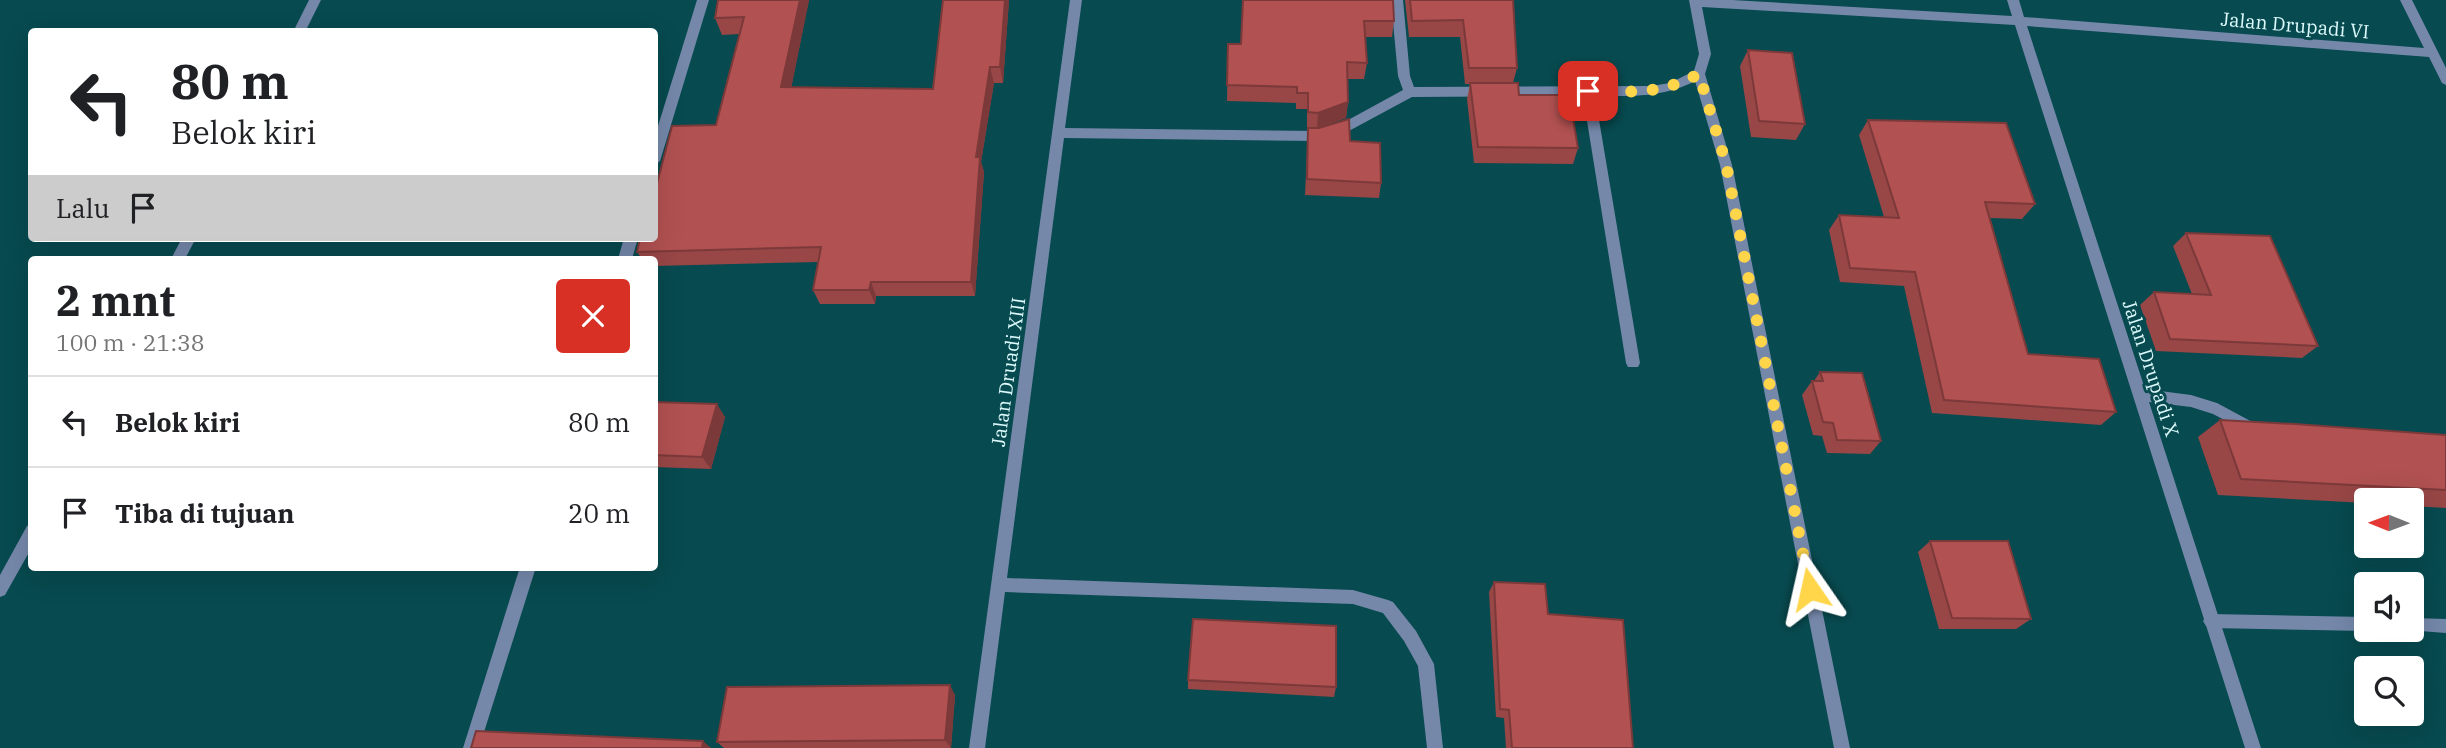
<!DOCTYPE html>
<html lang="id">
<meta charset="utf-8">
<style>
body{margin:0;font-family:"IBM Plex Serif",serif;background:#f2f2f2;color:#202124;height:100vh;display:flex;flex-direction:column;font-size:26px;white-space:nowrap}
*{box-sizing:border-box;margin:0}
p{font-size:23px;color:#757577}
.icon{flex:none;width:38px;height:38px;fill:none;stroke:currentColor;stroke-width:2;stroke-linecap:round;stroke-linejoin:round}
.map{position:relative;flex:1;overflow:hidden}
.sheet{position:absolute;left:28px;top:256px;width:630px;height:315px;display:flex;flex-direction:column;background:#fff;border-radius:7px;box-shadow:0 7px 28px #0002}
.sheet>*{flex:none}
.top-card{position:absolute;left:28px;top:28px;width:630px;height:214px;border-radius:7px;box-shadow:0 7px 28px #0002;background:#fff;color:#202124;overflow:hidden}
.needle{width:46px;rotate:271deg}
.tools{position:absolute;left:2354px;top:488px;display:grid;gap:14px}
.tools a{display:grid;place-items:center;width:70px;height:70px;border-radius:7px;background:#fff;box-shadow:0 7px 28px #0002;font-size:35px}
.pin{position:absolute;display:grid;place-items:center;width:60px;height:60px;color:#fff;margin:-30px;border-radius:14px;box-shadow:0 4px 10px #0006}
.me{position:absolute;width:77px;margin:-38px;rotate:349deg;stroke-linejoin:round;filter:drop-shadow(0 0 5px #0008)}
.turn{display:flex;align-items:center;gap:24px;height:147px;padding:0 28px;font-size:32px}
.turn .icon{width:91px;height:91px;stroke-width:2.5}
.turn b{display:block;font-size:49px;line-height:60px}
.then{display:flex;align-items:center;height:66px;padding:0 28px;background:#0003;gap:14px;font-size:26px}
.round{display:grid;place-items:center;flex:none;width:74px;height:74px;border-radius:7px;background:#f2f2f2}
.head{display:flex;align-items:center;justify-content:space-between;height:119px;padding:0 28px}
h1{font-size:42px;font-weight:700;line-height:52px}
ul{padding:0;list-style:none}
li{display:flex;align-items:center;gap:21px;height:91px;padding:0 28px;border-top:2px solid #e0e0e0}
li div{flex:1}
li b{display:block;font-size:26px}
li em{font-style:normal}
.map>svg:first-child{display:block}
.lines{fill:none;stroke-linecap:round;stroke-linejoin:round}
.lane{fill:#7588aa;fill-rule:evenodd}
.street{fill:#7588aa;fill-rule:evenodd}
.wall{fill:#984646}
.shaded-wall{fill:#7c3939}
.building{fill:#b15151;stroke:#7c3939;stroke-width:2}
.route{stroke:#ffd54a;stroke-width:12;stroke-dasharray:0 21.6}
.labels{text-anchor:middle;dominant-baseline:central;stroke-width:6;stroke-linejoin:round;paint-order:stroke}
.street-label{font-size:19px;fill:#ddfafc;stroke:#074a4f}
</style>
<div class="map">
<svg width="2446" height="748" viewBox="0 0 2446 748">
<rect width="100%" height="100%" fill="#074a4f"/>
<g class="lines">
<g class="lane">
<polygon points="2211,614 2366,617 2366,630 2370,630 2366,631 2211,628 2206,626 2203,621 2206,616"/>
<polygon points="2412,618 2446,619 2446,633 2407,630 2412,630"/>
</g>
<g class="street">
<polygon points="309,0 321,0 305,32 293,32"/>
<polygon points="697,0 709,0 660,161 654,166 654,139"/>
<path d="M1070 0H1082L1065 128 1317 131 1339 125 1403 90 1398 76 1391 0H1403L1410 76 1414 87 1651 86 1670 83 1694 71 1699 54 1689 0H1732L2012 16 2007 0H2019L2024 17 2424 48 2400 0H2412L2446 68V85L2442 83 2429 57 2027 26 2145 389 2191 395 2217 403 2256 424 2258 428 2256 432 2251 434 2213 414 2191 407 2149 402 2261 748H2245L2015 25 1702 7 1711 54 1705 74 1732 165 1850 748H1834L1720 165 1695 81C1663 98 1631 96 1595 96L1640 363 1638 367H1628L1626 363 1583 96 1412 97 1347 132 1317 141 1064 138 1007 578 1353 590 1388 600 1393 602 1416 631 1434 664 1443 748H1427L1418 666 1404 641 1383 613 1353 604 1005 592 985 748H969Z"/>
<polygon points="182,238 196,238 185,259 171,259"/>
<polygon points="624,238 638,238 632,259 618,259"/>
<polygon points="32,524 32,547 5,595 0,597 0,575 27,526"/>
<polygon points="520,567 536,567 479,748 463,748"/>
</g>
</g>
<g class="wall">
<polygon points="718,0 809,0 791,88 933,89 1009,0 1003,83 994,83 981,162 984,172 975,296 876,296 875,304 820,304 813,290 818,262 654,266 654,259 642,259 637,252 716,125 740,34 722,35 715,18"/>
<polygon points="1243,0 1394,21 1392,37 1365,37 1367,63 1364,79 1347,79 1348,102 1346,118 1318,128 1350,141 1381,183 1379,198 1305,195 1308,128 1307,128 1307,109 1296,109 1296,103 1227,101 1228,44 1241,44"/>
<polygon points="1405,0 1513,0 1517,68 1513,83 1519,95 1578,148 1573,164 1474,163 1467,99 1470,84 1465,84 1460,37 1409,37"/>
<polygon points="1748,50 1805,124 1796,140 1751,137 1740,66"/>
<polygon points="1868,120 2035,204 2022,219 1990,218 2028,354 2116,412 2101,425 1932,413 1904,286 1840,282 1829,230 1839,215 1884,217 1859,135"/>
<polygon points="2186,233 2318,346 2302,358 2156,351 2140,305 2154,292 2192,294 2173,246"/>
<polygon points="1820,372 1881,441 1870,454 1827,453 1822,436 1813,435 1802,395 1812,381 1814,381"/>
<polygon points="654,402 725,417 711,469 654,467"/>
<polygon points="2220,420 2446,435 2446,508 2412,506 2412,500 2366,500 2366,503 2218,495 2198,437"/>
<polygon points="1930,541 2031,619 2016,629 1939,629 1918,552"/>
<polygon points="1494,582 1548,614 1633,748 1506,748 1504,718 1496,717 1489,592"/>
<polygon points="1188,680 1336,687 1334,697 1188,689"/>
<polygon points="955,695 951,748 724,748 717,742"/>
</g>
<g class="shaded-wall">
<polygon points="800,0 809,0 788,104 781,87"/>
<polygon points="1005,0 1009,0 1003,83 1000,67"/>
<polygon points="990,67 994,83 981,162 984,172 975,296 971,282 976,157"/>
<polygon points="1348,102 1346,118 1317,128 1318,113"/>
<polygon points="871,282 876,296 875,304 869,290"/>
<polygon points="717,404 725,417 711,469 702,457"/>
<polygon points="950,685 955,695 951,748 945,740"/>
<polygon points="703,741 711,748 702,748"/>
</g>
<g class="building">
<polygon points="718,0 800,0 781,87 933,89 943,0 1005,0 1000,67 990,67 976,157 980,157 971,282 871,282 869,290 813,290 821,247 637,252 640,238 654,238 654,195 672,126 716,125 744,17 715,18"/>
<polygon points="1243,0 1393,0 1394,21 1364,21 1367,63 1347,62 1348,102 1318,113 1308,112 1308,93 1297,93 1297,87 1227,85 1228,44 1241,44"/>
<polygon points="1410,0 1513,0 1517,68 1469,68 1463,20 1412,21"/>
<polygon points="1748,50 1792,53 1805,124 1759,121"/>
<polygon points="1470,83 1518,83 1519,95 1569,95 1578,148 1478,147"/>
<polygon points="1349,119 1350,141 1380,143 1381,183 1307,179 1308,128 1319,128"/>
<polygon points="1868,120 2006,123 2035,204 1985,202 2028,354 2099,359 2116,412 1944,400 1915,272 1850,268 1839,215 1899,218"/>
<polygon points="2186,233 2270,236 2318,346 2170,339 2154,292 2211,295"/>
<polygon points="1820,372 1862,373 1881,441 1837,440 1833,423 1823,422 1812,381 1823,381"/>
<polygon points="654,402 717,404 702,457 654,455"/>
<polygon points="2220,420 2295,424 2446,435 2446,490 2241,479"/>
<polygon points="1930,541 2008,541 2031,619 1952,618"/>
<polygon points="1494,582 1545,584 1548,614 1623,620 1633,748 1512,748 1509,710 1500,709"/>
<polygon points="1193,619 1336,626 1336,687 1188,680"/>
<polygon points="950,685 945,740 717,742 727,687"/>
<polygon points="476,731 703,741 702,748 471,748"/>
</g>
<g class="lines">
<path class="route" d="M1588 91C1633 92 1658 95 1699 74L1726 164 1810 589"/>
</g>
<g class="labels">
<g class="street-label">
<text transform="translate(2295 25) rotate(5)">Jalan Drupadi VI</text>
<text transform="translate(2151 368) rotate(72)">Jalan Drupadi X</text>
<text transform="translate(1008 372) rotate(-82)">Jalan Druadi XIII</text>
</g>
</g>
</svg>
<div class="tools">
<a><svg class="needle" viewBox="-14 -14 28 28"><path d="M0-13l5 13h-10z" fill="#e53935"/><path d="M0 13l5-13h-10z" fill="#757577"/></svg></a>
<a><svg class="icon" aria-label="sound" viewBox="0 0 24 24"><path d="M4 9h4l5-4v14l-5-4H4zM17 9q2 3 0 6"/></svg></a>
<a><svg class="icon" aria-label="search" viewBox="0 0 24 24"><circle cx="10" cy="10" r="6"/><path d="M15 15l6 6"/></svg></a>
</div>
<div class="pin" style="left:1588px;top:91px;background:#d93025"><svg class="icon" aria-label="arrive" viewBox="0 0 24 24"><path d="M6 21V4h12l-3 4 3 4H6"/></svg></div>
<svg class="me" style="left:1810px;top:589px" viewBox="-20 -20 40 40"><path d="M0-17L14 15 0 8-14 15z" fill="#ffd54a" stroke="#fff" stroke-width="4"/></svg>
<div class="top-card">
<div class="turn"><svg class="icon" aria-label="left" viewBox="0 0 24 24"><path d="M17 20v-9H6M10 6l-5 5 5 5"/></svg><div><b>80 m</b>Belok kiri</div></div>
<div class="then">Lalu<svg class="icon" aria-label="arrive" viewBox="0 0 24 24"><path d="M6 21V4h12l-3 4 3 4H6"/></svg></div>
</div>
<section class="sheet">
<div class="head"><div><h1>2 mnt</h1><p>100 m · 21:38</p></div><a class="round" style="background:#d93025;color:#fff"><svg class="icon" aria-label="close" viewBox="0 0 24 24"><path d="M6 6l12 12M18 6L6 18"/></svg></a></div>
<ul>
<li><svg class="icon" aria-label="left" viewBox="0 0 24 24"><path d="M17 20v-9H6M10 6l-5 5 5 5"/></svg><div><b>Belok kiri</b></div><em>80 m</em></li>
<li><svg class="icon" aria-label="arrive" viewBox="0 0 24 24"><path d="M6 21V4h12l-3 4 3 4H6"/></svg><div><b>Tiba di tujuan</b></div><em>20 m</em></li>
</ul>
</section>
</div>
